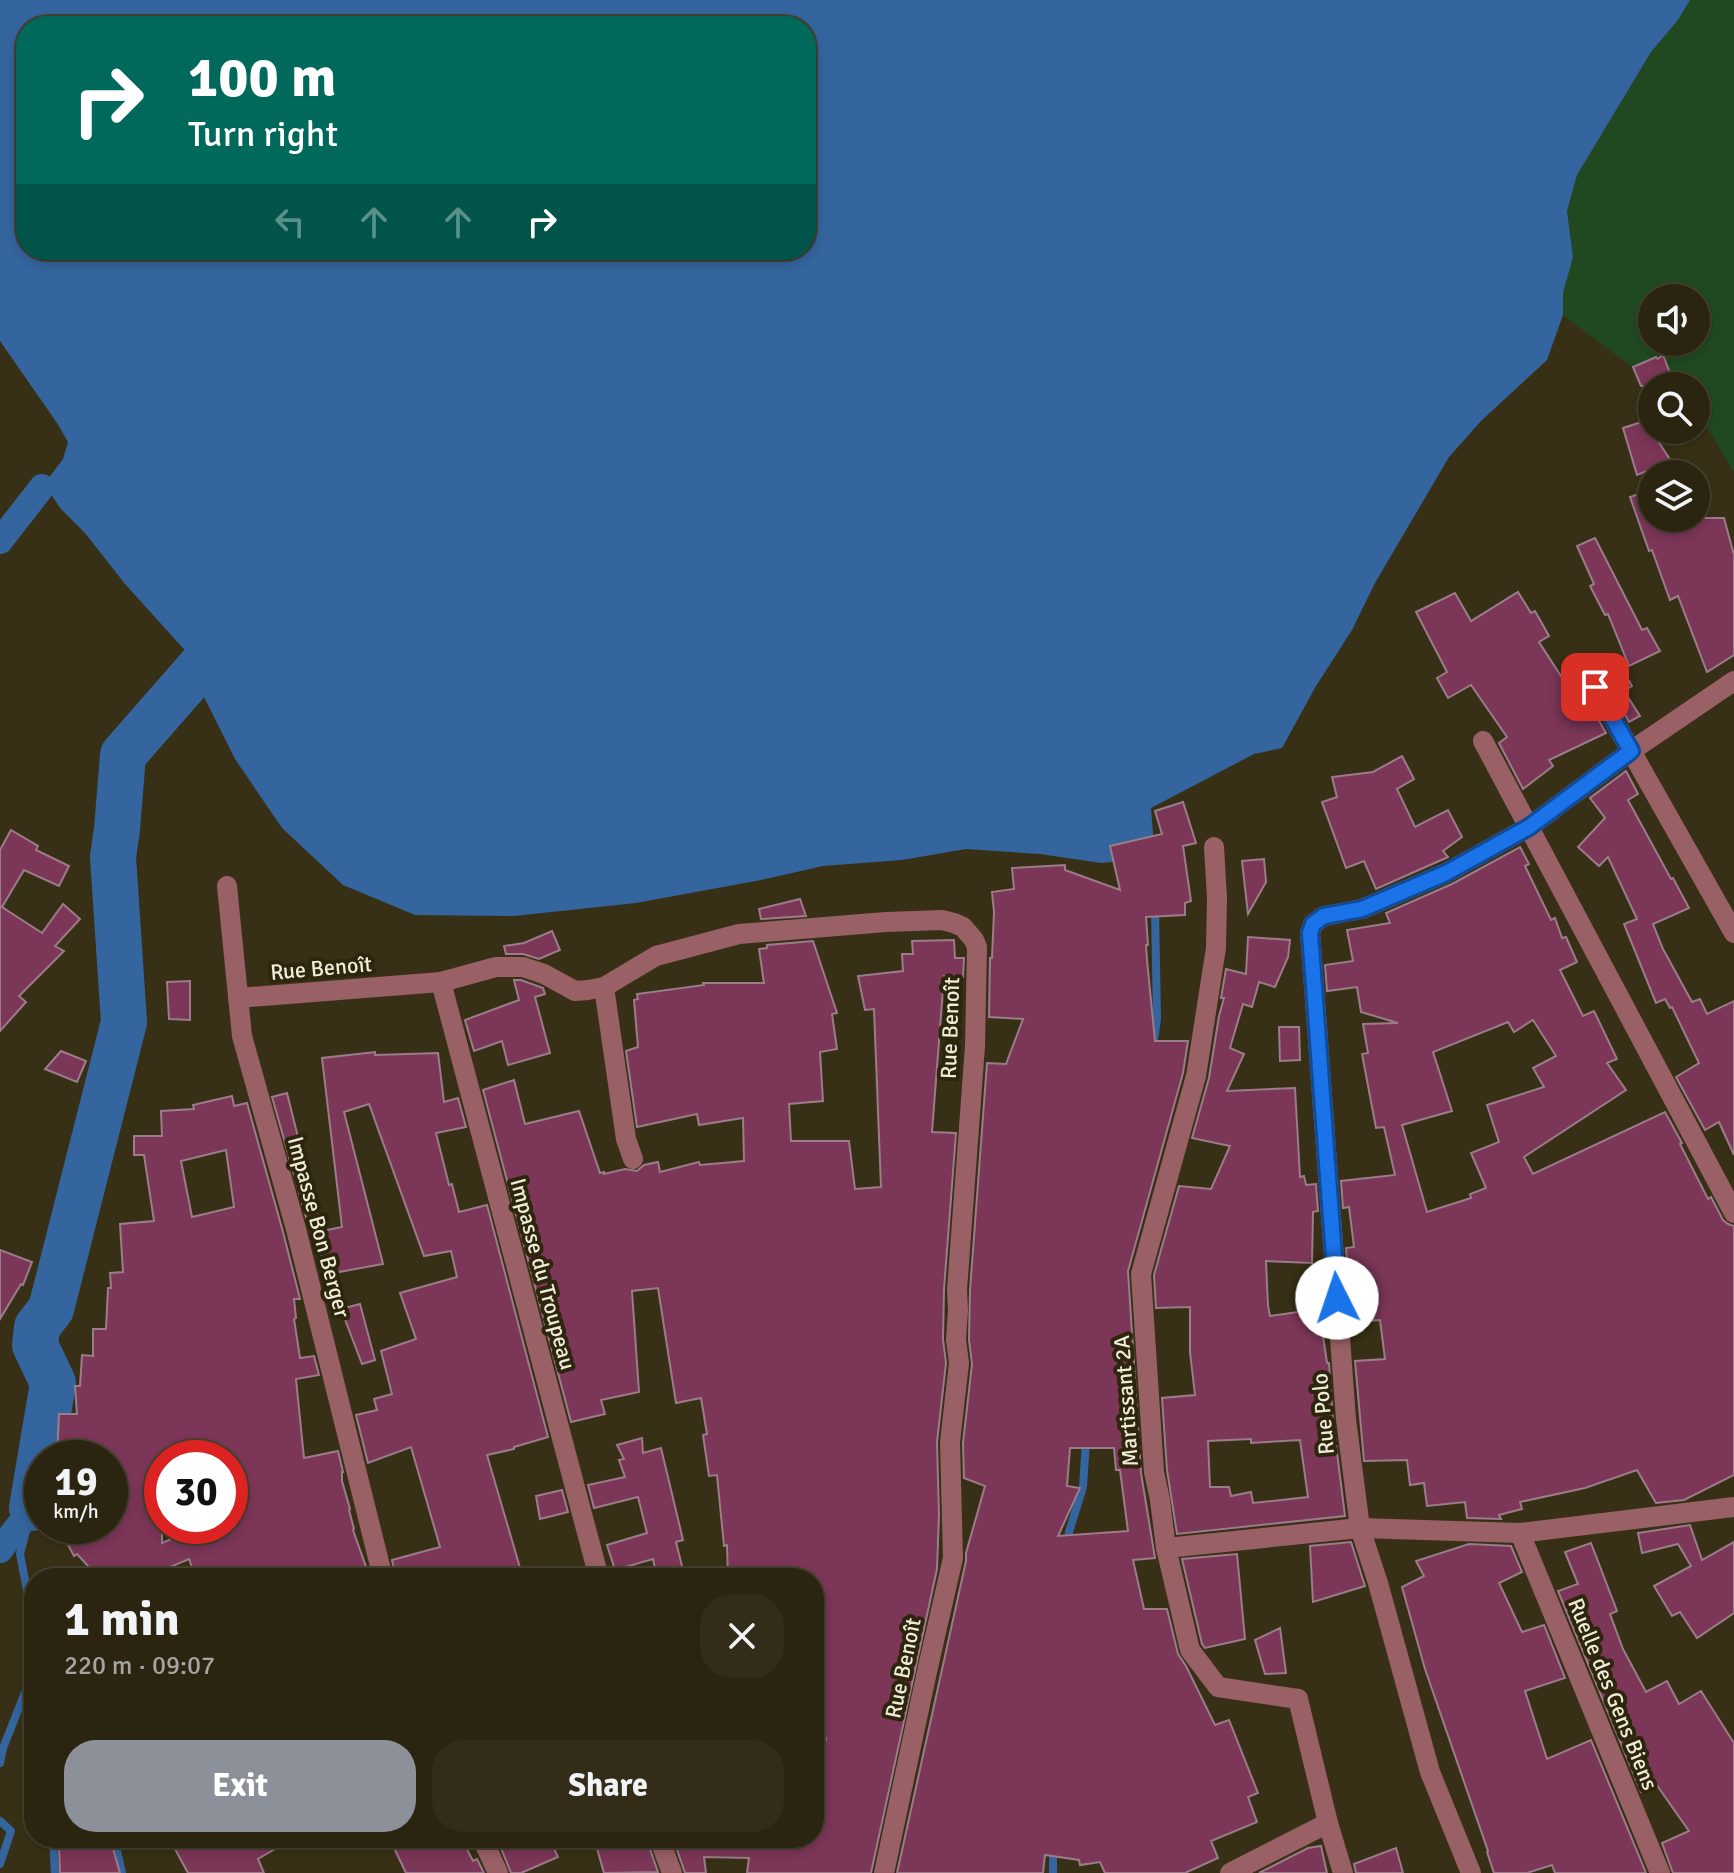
<!DOCTYPE html>
<meta charset="utf-8">
<style>
body{margin:0;font-family:Signika,sans-serif;background:#322c19;color:#f1f3f6;height:100vh;display:flex;flex-direction:column;font-size:30px;white-space:nowrap}
*{box-sizing:border-box;margin:0}
p{font-size:26px;color:#a5a49f}
.icon{flex:none;width:44px;height:44px;fill:none;stroke:currentColor;stroke-width:2;stroke-linecap:round;stroke-linejoin:round}
.map{position:relative;flex:1;overflow:hidden}
.side{position:absolute;left:24px;top:1568px;width:800px;height:280px;display:flex;flex-direction:column;background:#2a2410;border-radius:32px;box-shadow:0 4px 12px #0003,0 0 0 2px #464130}
.side>*{flex:none}
.guide{position:absolute;left:16px;top:16px;width:800px;height:244px;border-radius:32px;box-shadow:0 4px 12px #0003,0 0 0 2px #464130;background:#00695c;color:#fff;overflow:hidden}
.controls{position:absolute;left:1638px;top:284px;display:grid;gap:16px}
.controls a{display:grid;place-items:center;width:72px;height:72px;border-radius:50%;background:#2a2410;box-shadow:0 4px 12px #0003,0 0 0 2px #464130;font-size:40px}
.speed{position:absolute;left:24px;top:1440px;display:flex;gap:16px;font-size:40px;font-weight:700;text-align:center}
.speed>*{display:grid;place-content:center;width:104px;height:104px;border-radius:50%;background:#2a2410;box-shadow:0 4px 12px #0003,0 0 0 2px #464130;line-height:1}
.speed small{font-size:20px;font-weight:400}
.speed .limit{border:12px solid #d22;background:#fff;color:#111}
.pin{position:absolute;display:grid;place-items:center;width:68px;height:68px;color:#fff;margin:-34px;border-radius:16px;box-shadow:0 4px 12px #0006}
.me{position:absolute;width:88px;margin:-44px;rotate:356deg;stroke-linejoin:round;filter:drop-shadow(0 0 6px #0008)}
.turn{display:flex;align-items:center;gap:28px;height:168px;padding:0 40px;font-size:36px}
.turn .icon{width:104px;height:104px;stroke-width:2.5}
.turn b{display:block;font-size:56px;line-height:68px}
.lanes{display:flex;align-items:center;height:76px;padding:0 40px;background:#0003;justify-content:center;gap:40px;direction:ltr}
.lanes .off{opacity:.35}
.round{display:grid;place-items:center;flex:none;width:84px;height:84px;border-radius:32px;background:#322c19}
.summary{display:flex;align-items:center;justify-content:space-between;height:136px;padding:0 40px}
h1{font-size:48px;font-weight:700;line-height:60px}
.primary-button{display:flex;gap:16px;margin-top:auto;padding:16px 40px}
.primary-button a{flex:1;height:92px;border-radius:32px;background:#8c9099;color:#fff;font-size:32px;font-weight:700;line-height:92px;text-align:center}
.primary-button a+a{background:#322c19;color:#f1f3f6}
.map>svg:first-child{display:block}
.green{fill:#204921;fill-rule:evenodd}
.water{fill:#34659e;fill-rule:evenodd}
.lines{fill:none;stroke-linecap:round;stroke-linejoin:round}
.stream{stroke:#34659e;stroke-width:8}
.canal{stroke:#34659e;stroke-width:26}
.river{stroke:#34659e;stroke-width:46}
.building{fill:#7c3658;stroke:#9b7c89;stroke-width:2;fill-rule:evenodd}
.minor{stroke:#996065;stroke-width:20}
.route-casing{stroke:#114b97;stroke-width:20}
.route{stroke:#1a73e8;stroke-width:14}
.labels{text-anchor:middle;dominant-baseline:central;stroke-width:8;stroke-linejoin:round;paint-order:stroke}
.street-label{font-size:22px;fill:#f0ecdc;stroke:#2d260c}
</style>
<div class="map">
<svg width="1734" height="1873" viewBox="0 0 1734 1873">
<rect width="100%" height="100%" fill="#383016"/>
<path class="green" d="M1690 0H1734V472L1702 419 1696 414V386H1658L1563 315V293L1573 257 1567 211 1577 175 1651 52 1678 20ZM1652 298H1696V342H1652Z"/>
<path class="water" d="M0 0H1690L1678 20 1651 52 1577 175 1567 211 1573 257 1563 293V315L1547 360 1481 421 1449 457 1375 583 1352 630 1316 686 1282 748 1254 754 1151 808 1155 857 1101 863 1040 854 966 849 902 860 823 866 761 880 636 903 514 916 415 915 343 885 282 828 235 759 203 695 200 667 125 584 85 533 61 509 50 493 42 487 63 459 68 442 57 423 0 341ZM26 26H806V250H26Z"/>
<g class="lines">
<g class="stream">
<polyline points="1153,1046 1157,1019 1155,908"/>
<polyline points="32,1508 20,1554 34,1627"/>
<polyline points="1068,1545 1069,1532 1083,1487 1086,1441"/>
<polyline points="0,1763 3,1748 34,1670"/>
<polyline points="0,1821 11,1831 0,1864"/>
<polyline points="53,1838 55,1873"/>
<polyline points="114,1838 122,1873"/>
<polyline points="1053,1873 1053,1846"/>
</g>
<g class="canal">
<polyline points="0,541 42,487"/>
<polyline points="0,1550 32,1508"/>
</g>
<polyline class="river" points="32,1508 53,1383 35,1345 37,1327 51,1309 124,1022 113,857 117,829 123,755 200,667"/>
</g>
<g class="building">
<polygon points="1663,355 1675,386 1641,386 1633,367 1656,357 1658,359"/>
<polygon points="1645,421 1671,461 1637,475 1623,428"/>
<polygon points="1652,489 1652,518 1724,518 1734,555 1734,655 1707,672 1678,596 1670,600 1652,550 1649,551 1630,497"/>
<polygon points="1595,538 1642,630 1647,628 1660,651 1629,666 1608,614 1605,615 1590,586 1594,584 1577,546"/>
<polygon points="1518,592 1531,613 1535,611 1549,636 1539,642 1568,687 1577,682 1606,733 1549,760 1553,766 1523,789 1499,743 1507,737 1471,685 1448,698 1437,678 1447,672 1416,612 1455,593 1471,621"/>
<polygon points="1617,660 1632,686 1624,691 1640,716 1629,722 1600,669"/>
<polygon points="1402,756 1414,779 1397,789 1415,827 1448,810 1462,837 1443,851 1448,857 1376,889 1364,861 1346,868 1322,802 1337,797 1332,777 1373,772"/>
<polygon points="1626,771 1638,794 1628,800 1671,879 1673,878 1689,908 1653,924 1663,949 1692,1002 1700,999 1707,1014 1734,1001 1734,1155 1719,1122 1705,1130 1676,1077 1699,1063 1672,1007 1670,1008 1665,999 1656,1003 1624,924 1637,919 1608,857 1599,866 1578,847 1605,818 1590,798"/>
<path d="M1183 802 1196 843 1183 846 1191 901 1185 903V915L1146 917 1148 945H1146L1147 960 1155 1041H1188L1183 1073 1128 1271 1141 1473 1155 1558 1133 1560 1144 1609H1167L1178 1654 1186 1666 1215 1725 1229 1720 1258 1793 1248 1797 1257 1822 1211 1841 1218 1858 1185 1873H1105L1100 1862 1080 1865 1079 1860 1045 1855 1043 1873H897L966 1561V1553L985 1486 964 1478 963 1443 972 1364 969 1340 970 1290 987 1063 1006 1064 1023 1019 989 1017 990 958H992L994 912 992 892 1014 889 1012 868 1065 865V870L1120 890 1110 846 1162 834 1155 811ZM1070 1448H1114L1116 1470H1120L1128 1531 1058 1536 1080 1488 1067 1486Z"/>
<polygon points="11,830 38,846 36,850 69,866 59,886 24,870 2,907 42,933 63,904 80,919 55,946 64,951 19,996 26,1002 0,1031 0,850"/>
<path d="M1520 847 1529 864 1525 866 1551 920 1555 918 1562 938 1566 937 1577 962 1560 970 1583 1016 1594 1011 1617 1059 1607 1063 1626 1090 1524 1157 1533 1174 1665 1112 1682 1143 1680 1144 1708 1199 1711 1197 1723 1220 1728 1224 1734 1226V1475L1684 1500 1656 1503 1637 1470 1585 1488 1520 1502 1522 1509 1499 1515 1501 1519 1467 1518 1465 1502 1427 1506 1424 1483 1410 1485 1407 1460 1364 1461 1355 1361 1385 1359 1380 1320 1352 1322 1346 1248 1354 1247 1349 1207 1343 1208 1341 1181 1395 1175 1384 1127 1376 1128 1362 1054 1368 1053 1363 1024 1398 1023 1361 1012 1357 987 1327 991 1325 965 1353 961 1347 930 1390 923 1386 913 1452 884ZM1533 1020 1556 1056 1533 1068 1544 1087 1487 1105 1499 1142 1471 1153 1486 1188 1470 1194 1471 1198 1427 1212 1402 1125 1452 1111 1433 1052 1508 1022 1514 1032Z"/>
<polygon points="1264,859 1266,882 1248,914 1242,861"/>
<polygon points="800,899 806,916 761,919 759,909"/>
<polygon points="552,931 560,950 539,959 523,954 506,954 504,946 524,943"/>
<path d="M1248 937 1290 940 1288 957 1275 987 1259 982 1252 1007 1243 1004 1230 1048 1244 1054 1227 1091 1295 1088 1300 1177 1304 1176 1306 1185 1316 1184 1318 1211 1313 1212 1312 1263 1266 1261 1268 1306 1270 1316 1319 1309 1327 1363H1329L1333 1421 1345 1516 1177 1534 1167 1470 1162 1398 1195 1395 1190 1352V1307L1156 1308 1154 1275 1179 1186 1211 1189 1230 1146 1192 1138 1209 1078 1219 1016 1224 998H1221L1226 969 1246 974ZM1251 1439V1443L1300 1440 1308 1497 1253 1503 1251 1492 1231 1496 1229 1487H1210L1208 1441Z"/>
<polygon points="954,940 955,958 964,958 963,977 944,976 932,1132 956,1133 944,1289 943,1339 946,1363 937,1442 939,1515 937,1569 871,1873 747,1873 749,1858 704,1857 706,1873 685,1873 673,1838 814,1838 814,1794 826,1738 814,1739 814,1578 728,1578 727,1545 724,1546 717,1475 709,1476 703,1435 707,1434 701,1398 676,1403 658,1288 632,1291 639,1392 601,1400 605,1414 571,1422 483,1090 514,1080 525,1124 579,1111 600,1173 604,1172 604,1174 625,1169 637,1171 644,1165 658,1162 660,1172 699,1162 700,1165 744,1161 743,1118 699,1125 697,1114 637,1127 626,1051 638,1047 634,1000 638,999 637,994 704,985 703,983 764,983 759,949 767,948 767,945 813,941 837,1013 832,1014 837,1049 820,1052 823,1101 789,1104 791,1141 849,1141 855,1189 881,1187 874,1009 865,1010 858,976 903,971 902,954 913,954 912,941"/>
<polygon points="514,980 521,980 543,988 545,994 535,997 550,1053 508,1065 502,1041 474,1051 465,1020 519,1000"/>
<polygon points="190,981 190,1020 169,1019 167,982"/>
<polygon points="1279,1027 1299,1027 1300,1060 1280,1061"/>
<polygon points="61,1051 86,1061 77,1082 45,1069"/>
<polygon points="375,1052 375,1055 438,1053 444,1102 458,1098 466,1127 436,1133 449,1185 452,1184 459,1212 487,1205 548,1437 514,1447 514,1449 487,1455 523,1578 396,1578 392,1560 440,1547 411,1447 368,1463 356,1415 377,1410 374,1399 392,1394 381,1351 416,1339 400,1293 457,1277 451,1251 424,1256 369,1104 344,1112 383,1264 328,1274 312,1233 342,1227 322,1058"/>
<polygon points="287,1093 319,1221 308,1224 272,1097"/>
<path d="M232 1096 234 1106 247 1103 283 1232 299 1295 300 1299H294L296 1318 294 1319 300 1358 314 1356 319 1375 296 1379 304 1458 338 1451 343 1472H342V1481L350 1509 349 1510 354 1529 353 1530 370 1578H196L189 1559 144 1578H99L77 1554 74 1556 58 1526H110V1458H57L59 1414H77L75 1386H80L82 1355 93 1356V1329H106L108 1288H111L110 1273 123 1272 120 1224 154 1221 144 1155H134V1136H162L161 1111 194 1109 193 1105ZM226 1150 234 1207 192 1217 181 1161ZM162 1458H230V1526H202L162 1543Z"/>
<polygon points="0,1250 32,1262 23,1285 21,1284 0,1319"/>
<polygon points="360,1304 375,1360 362,1364 341,1309"/>
<polygon points="642,1438 643,1453 661,1448 683,1540 676,1542 685,1578 657,1578 653,1559 615,1570 607,1545 647,1533 638,1497 594,1508 588,1485 625,1477 619,1460 624,1459 617,1445"/>
<polygon points="562,1490 568,1512 540,1519 536,1496"/>
<polygon points="1690,1525 1702,1560 1734,1542 1734,1613 1697,1638 1680,1612 1672,1616 1654,1586 1691,1566 1678,1544 1642,1553 1638,1533"/>
<polygon points="1351,1542 1365,1586 1313,1602 1310,1546"/>
<polygon points="1591,1543 1617,1611 1610,1614 1623,1649 1646,1692 1667,1681 1679,1704 1701,1691 1734,1743 1734,1873 1673,1873 1662,1843 1689,1831 1656,1784 1641,1792 1558,1591 1578,1584 1565,1552"/>
<polygon points="1469,1544 1511,1546 1522,1572 1499,1583 1522,1632 1544,1625 1565,1678 1525,1691 1547,1759 1591,1740 1646,1873 1555,1873 1552,1865 1527,1873 1494,1873 1487,1852 1488,1851 1425,1669 1402,1587 1424,1576 1416,1561"/>
<polygon points="1237,1554 1245,1639 1205,1648 1202,1644 1182,1559"/>
<polygon points="1280,1628 1286,1673 1265,1674 1255,1640"/>
<polygon points="100,1838 110,1838 120,1873 60,1873 59,1846"/>
<polygon points="169,1838 294,1838 258,1859 264,1873 188,1873"/>
<polygon points="395,1838 461,1838 473,1861 477,1859 484,1873 406,1873 395,1850 400,1848"/>
<polygon points="524,1838 549,1838 558,1857 521,1873 511,1873 501,1848"/>
<polygon points="594,1838 646,1838 658,1872 604,1873"/>
<polygon points="1321,1846 1327,1873 1259,1873 1308,1848"/>
<polygon points="1396,1848 1403,1873 1356,1873 1354,1864"/>
</g>
<g class="lines">
<g class="minor">
<polyline points="1583,666 1734,933"/>
<polyline points="1483,741 1734,1213"/>
<polyline points="1214,847 1217,898 1216,948 1196,1076 1141,1274 1154,1472 1160,1500 1166,1548 1190,1650 1218,1687 1298,1699 1328,1823 1343,1873"/>
<polyline points="227,886 242,1036 296,1229 383,1578"/>
<polyline points="441,982 599,1578"/>
<polyline points="604,987 626,1139 633,1159"/>
<polyline points="238,998 441,982 496,967 523,967 544,974 575,991 588,990 604,987 656,956 739,934 886,922 942,920 954,923 963,927 974,940 977,947 975,1046 957,1290 958,1310 956,1340 959,1363 950,1442 953,1558 928,1667 884,1873"/>
<polyline points="1520,1533 1660,1873"/>
<polyline points="1166,1548 1360,1528 1520,1533 1734,1507"/>
<polyline points="482,1838 498,1873"/>
<polyline points="659,1838 672,1873"/>
<polyline points="1230,1873 1328,1823"/>
<polyline points="1471,1873 1430,1772 1378,1583 1360,1528 1346,1419 1310,933 1313,924 1324,916 1362,909 1446,873 1529,827 1631,751 1734,681"/>
</g>
</g>
<g class="lines">
<defs>
<polyline id="route" points="1337,1298 1310,933 1313,924 1324,916 1362,909 1446,873 1529,827 1631,751 1595,687"/>
</defs>
<use href="#route" class="route-casing"/>
<use href="#route" class="route"/>
</g>
<g class="labels">
<g class="street-label">
<text transform="translate(321 968) rotate(-5)">Rue Benoît</text>
<text transform="translate(950 1028) rotate(-88)">Rue Benoît</text>
<text transform="translate(319 1227) rotate(75)">Impasse Bon Berger</text>
<text transform="translate(543 1274) rotate(75)">Impasse du Troupeau</text>
<text transform="translate(1126 1401) rotate(-94)">Martissant 2A</text>
<text transform="translate(1323 1414) rotate(-95)">Rue Polo</text>
<text transform="translate(903 1668) rotate(-78)">Rue Benoît</text>
<text transform="translate(1613 1694) rotate(68)">Ruelle des Gens Biens</text>
</g>
</g>
</svg>
<div class="controls">
<a><svg class="icon" aria-label="sound" viewBox="0 0 24 24"><path d="M4 9h4l5-4v14l-5-4H4zM17 9q2 3 0 6"/></svg></a>
<a><svg class="icon" aria-label="search" viewBox="0 0 24 24"><circle cx="10" cy="10" r="6"/><path d="M15 15l6 6"/></svg></a>
<a><svg class="icon" aria-label="layers" viewBox="0 0 24 24"><path d="M12 4l9 5-9 5-9-5zM3 14l9 5 9-5"/></svg></a>
</div>
<div class="speed"><div>19<small>km/h</small></div><div class="limit">30</div></div>
<div class="pin" style="left:1595px;top:687px;background:#d93025"><svg class="icon" aria-label="arrive" viewBox="0 0 24 24"><path d="M6 21V4h12l-3 4 3 4H6"/></svg></div>
<svg class="me" style="left:1337px;top:1298px" viewBox="-20 -20 40 40"><circle r="19" fill="#fff"/><path d="M0-13L10 11 0 6-10 11z" fill="#1a73e8"/></svg>
<div class="guide">
<div class="turn"><svg class="icon" aria-label="right" viewBox="0 0 24 24"><path d="M7 20v-9h11M14 6l5 5-5 5"/></svg><div><b>100 m</b>Turn right</div></div>
<div class="lanes"><svg class="icon off" aria-label="left" viewBox="0 0 24 24"><path d="M17 20v-9H6M10 6l-5 5 5 5"/></svg><svg class="icon off" aria-label="ahead" viewBox="0 0 24 24"><path d="M12 20V5M6 11l6-6 6 6"/></svg><svg class="icon off" aria-label="ahead" viewBox="0 0 24 24"><path d="M12 20V5M6 11l6-6 6 6"/></svg><svg class="icon" aria-label="right" viewBox="0 0 24 24"><path d="M7 20v-9h11M14 6l5 5-5 5"/></svg></div>
</div>
<section class="side">
<div class="summary"><div><h1>1 min</h1><p>220 m · 09:07</p></div><a class="round"><svg class="icon" aria-label="close" viewBox="0 0 24 24"><path d="M6 6l12 12M18 6L6 18"/></svg></a></div>
<div class="primary-button"><a>Exit</a><a>Share</a></div>
</section>
</div>
